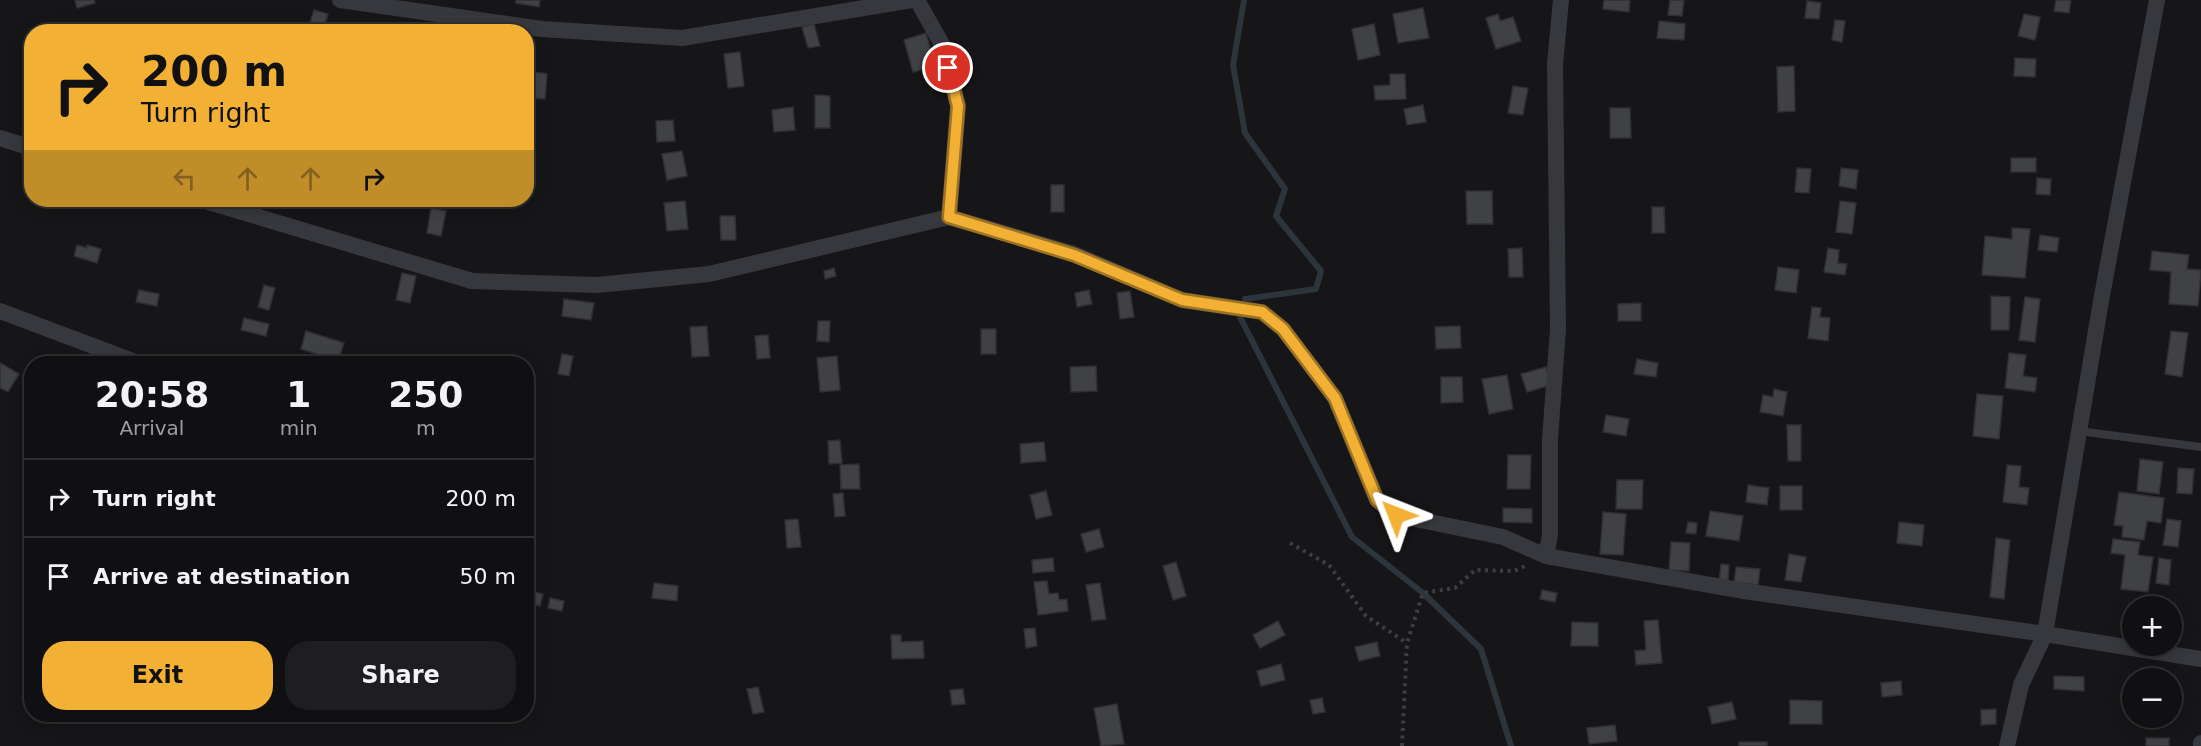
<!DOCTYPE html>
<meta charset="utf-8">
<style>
body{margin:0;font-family:"DejaVu Sans",sans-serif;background:#1e1e20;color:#f1f3f6;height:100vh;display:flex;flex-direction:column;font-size:22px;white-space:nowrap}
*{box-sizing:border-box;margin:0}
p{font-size:20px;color:#9c9d9f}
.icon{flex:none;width:33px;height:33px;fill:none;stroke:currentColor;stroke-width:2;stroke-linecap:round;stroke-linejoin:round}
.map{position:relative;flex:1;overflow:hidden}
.sheet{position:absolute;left:24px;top:356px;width:510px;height:366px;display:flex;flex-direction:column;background:#101012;border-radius:24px;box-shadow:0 3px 15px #0003,0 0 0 2px #303032}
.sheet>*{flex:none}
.guide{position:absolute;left:24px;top:24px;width:510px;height:183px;border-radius:24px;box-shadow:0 3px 15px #0003,0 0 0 2px #303032;background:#f2b134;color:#111;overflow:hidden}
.tools{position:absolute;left:2122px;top:596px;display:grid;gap:12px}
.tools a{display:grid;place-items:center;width:60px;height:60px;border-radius:50%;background:#101012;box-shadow:0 3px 15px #0003,0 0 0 2px #303032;font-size:30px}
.pin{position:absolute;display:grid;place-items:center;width:51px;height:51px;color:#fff;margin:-26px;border:3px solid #fff;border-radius:50%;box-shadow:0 2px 6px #0007}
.me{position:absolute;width:66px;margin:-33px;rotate:315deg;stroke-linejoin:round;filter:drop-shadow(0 0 4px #0008)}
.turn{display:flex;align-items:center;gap:21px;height:126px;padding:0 18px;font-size:27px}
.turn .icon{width:78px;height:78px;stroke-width:2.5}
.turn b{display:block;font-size:42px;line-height:51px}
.lanes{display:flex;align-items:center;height:57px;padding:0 18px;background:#0003;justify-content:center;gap:30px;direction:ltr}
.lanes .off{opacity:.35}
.eta{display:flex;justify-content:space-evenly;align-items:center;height:102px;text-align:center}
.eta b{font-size:36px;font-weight:700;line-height:42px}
.action{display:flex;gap:12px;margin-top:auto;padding:12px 18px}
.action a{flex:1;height:69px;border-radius:24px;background:#f2b134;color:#111;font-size:24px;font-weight:700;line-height:69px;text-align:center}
.action a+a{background:#1e1e20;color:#f1f3f6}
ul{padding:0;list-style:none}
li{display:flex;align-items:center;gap:18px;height:78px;padding:0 18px;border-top:2px solid #303032}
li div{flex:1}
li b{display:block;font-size:22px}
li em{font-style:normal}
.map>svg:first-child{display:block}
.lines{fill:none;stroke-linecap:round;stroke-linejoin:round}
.stream{stroke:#2c353c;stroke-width:6}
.building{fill:#404145;stroke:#303034;stroke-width:1.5}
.path{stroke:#3d3f44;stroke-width:4;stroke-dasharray:3 4.5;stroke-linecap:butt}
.lane{stroke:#37383d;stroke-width:8}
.street{stroke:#37383d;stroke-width:16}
.route-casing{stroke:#9d7322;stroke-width:15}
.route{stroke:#f2b134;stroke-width:10}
</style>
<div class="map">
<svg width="2201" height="746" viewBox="0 0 2201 746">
<rect width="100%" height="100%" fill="#161618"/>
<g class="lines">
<g class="stream">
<polyline points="1244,0 1233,65 1245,133 1285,189 1276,216 1321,271 1316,289 1245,299"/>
<polyline points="1240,317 1352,537 1423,593 1481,649 1511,746"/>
</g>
</g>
<g class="building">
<polygon points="75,0 94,0 95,3 77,8"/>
<polygon points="516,0 540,0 539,7 516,3"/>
<polygon points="1604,0 1630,0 1629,12 1603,9"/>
<polygon points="1670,0 1684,0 1682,16 1668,15"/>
<polygon points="2056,0 2071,0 2069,13 2054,11"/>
<polygon points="1807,1 1821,3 1819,19 1805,18"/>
<polygon points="1423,8 1429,38 1398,43 1393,14"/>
<polygon points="314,10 328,14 323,32 307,32"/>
<polygon points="1498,14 1500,21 1513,17 1521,41 1496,49 1486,18"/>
<polygon points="2024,14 2040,17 2035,40 2018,36"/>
<polygon points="1835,20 1845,21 1842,42 1832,40"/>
<polygon points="1659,21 1685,24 1684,40 1657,38"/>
<polygon points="814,24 820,46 808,48 802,27"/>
<polygon points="1374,24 1380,55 1358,60 1352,29"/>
<polygon points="926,33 935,66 913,72 904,40"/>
<polygon points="740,52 744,86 728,88 724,54"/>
<polygon points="2015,58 2036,59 2035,77 2014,76"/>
<polygon points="1794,66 1795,111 1778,112 1777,67"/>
<polygon points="534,72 547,74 545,99 531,98"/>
<polygon points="1390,74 1405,74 1406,99 1375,100 1374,86 1390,85"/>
<polygon points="1513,86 1528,88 1523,115 1508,113"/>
<polygon points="815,95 830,96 830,128 815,128"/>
<polygon points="1423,105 1426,122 1407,125 1404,109"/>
<polygon points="793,107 795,130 774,132 772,110"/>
<polygon points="1610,108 1630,108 1631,138 1610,138"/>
<polygon points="673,120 675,141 657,142 656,121"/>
<polygon points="682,151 687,176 667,180 662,154"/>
<rect x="2011" y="158" width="25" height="14"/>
<polygon points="1797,168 1811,169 1809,193 1795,192"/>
<polygon points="1841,168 1858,170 1856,189 1839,186"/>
<polygon points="2037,178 2051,179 2050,195 2036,194"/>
<rect x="1051" y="185" width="13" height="27"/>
<polygon points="1466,191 1492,191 1493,224 1467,224"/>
<polygon points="685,201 688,229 667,231 664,203"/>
<polygon points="1840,201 1856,203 1852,234 1836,232"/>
<polygon points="1652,207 1664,207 1665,233 1652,233"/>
<polygon points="431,208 446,211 441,236 427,233"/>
<polygon points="720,216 735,216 736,240 721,240"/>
<polygon points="2012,228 2030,229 2025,278 1982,275 1985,236 2012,239"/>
<polygon points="2040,235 2059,238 2057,252 2038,250"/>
<polygon points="77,245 87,248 87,245 101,249 97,263 74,256"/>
<polygon points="1522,248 1523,277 1509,277 1508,249"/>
<polygon points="1828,248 1839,250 1838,263 1847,264 1845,275 1824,272"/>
<polygon points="2152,251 2189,255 2187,269 2201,270 2198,306 2169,304 2171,272 2150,270"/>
<polygon points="1778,267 1799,270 1796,293 1775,290"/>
<polygon points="834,268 836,276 825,279 824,271"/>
<polygon points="402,273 416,276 410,303 396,300"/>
<polygon points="264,285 275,288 269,310 258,307"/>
<polygon points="139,290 159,294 157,306 136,302"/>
<polygon points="1089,290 1092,304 1077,307 1075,293"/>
<polygon points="1130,291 1134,317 1120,319 1117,293"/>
<polygon points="1991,296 2010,297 2009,330 1991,330"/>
<polygon points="2025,297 2040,299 2035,342 2019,340"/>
<polygon points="564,299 594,303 591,320 562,316"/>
<polygon points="1641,303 1641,321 1618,321 1618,304"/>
<polygon points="1812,307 1821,308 1820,317 1830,318 1828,341 1808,338"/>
<polygon points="244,318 269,324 266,336 241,330"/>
<polygon points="818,321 830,321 829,342 817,341"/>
<polygon points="707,326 709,356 692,357 690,327"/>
<polygon points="1460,326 1461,348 1436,349 1435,327"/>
<rect x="981" y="329" width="15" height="25"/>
<polygon points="306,331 344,343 338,361 301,349"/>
<polygon points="2171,331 2188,333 2182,377 2165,374"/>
<polygon points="768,335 770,358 757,359 755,336"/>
<polygon points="2009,353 2026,355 2023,376 2037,378 2035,392 2005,388"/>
<polygon points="562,354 573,356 569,376 558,374"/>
<polygon points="837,356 840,390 820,392 817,358"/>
<polygon points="1637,359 1658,363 1656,377 1634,374"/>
<polygon points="0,363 19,374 8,392 0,388"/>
<polygon points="1096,366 1097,391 1071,392 1070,367"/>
<polygon points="1546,367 1551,385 1527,392 1521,374"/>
<polygon points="1507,375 1513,409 1489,414 1482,379"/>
<polygon points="1441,377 1462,377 1463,402 1441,403"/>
<polygon points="1774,389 1787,392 1783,416 1760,412 1763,395 1773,397"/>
<polygon points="1977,394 2003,396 1999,439 1973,436"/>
<polygon points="1606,415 1629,419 1626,436 1603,432"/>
<polygon points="1787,425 1801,425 1801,461 1788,461"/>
<polygon points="840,440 842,463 829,464 828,441"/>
<polygon points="1044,442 1046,461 1021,463 1020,444"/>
<polygon points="1508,455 1531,455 1530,489 1507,489"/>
<polygon points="2140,459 2163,462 2159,494 2137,491"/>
<polygon points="859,464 860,489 841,489 840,465"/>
<polygon points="2007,465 2021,466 2019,487 2029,488 2027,505 2003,502"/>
<polygon points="2178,468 2194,469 2192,494 2177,493"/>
<polygon points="1617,480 1643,480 1642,509 1616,509"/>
<polygon points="1748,485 1769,488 1767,505 1746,502"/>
<rect x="1780" y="486" width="22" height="24"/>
<polygon points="1046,491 1052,515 1036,519 1030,495"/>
<polygon points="2119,492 2164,498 2161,523 2147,521 2144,540 2122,537 2123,526 2114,525"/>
<polygon points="843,493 845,516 835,517 833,494"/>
<polygon points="1503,508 1532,509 1532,523 1503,522"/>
<polygon points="1710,511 1743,516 1739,541 1706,536"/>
<polygon points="1603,512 1626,514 1623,555 1600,554"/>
<polygon points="798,519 801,547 787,548 785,520"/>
<polygon points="2167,519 2181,521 2178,547 2163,545"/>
<polygon points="1688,522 1697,523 1696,534 1686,533"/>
<polygon points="1899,522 1924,525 1922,546 1897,543"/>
<polygon points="1099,529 1104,547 1086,552 1081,534"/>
<polygon points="1996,538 2010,540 2004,599 1990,597"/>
<polygon points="2113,539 2140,542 2138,555 2153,557 2148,592 2121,589 2125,555 2111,553"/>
<polygon points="1671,542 1690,543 1689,571 1669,570"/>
<polygon points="1789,554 1806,557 1801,582 1785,580"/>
<polygon points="1053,558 1054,571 1033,573 1032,560"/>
<polygon points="2159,558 2171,560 2169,585 2156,583"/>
<polygon points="1176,562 1186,596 1173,600 1163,566"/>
<polygon points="1721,564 1729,565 1728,583 1719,582"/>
<polygon points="1736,567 1760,569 1758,585 1734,582"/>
<polygon points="1047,581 1049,594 1058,593 1059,600 1067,599 1068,611 1038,615 1034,582"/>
<polygon points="654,583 678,586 677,601 652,598"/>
<polygon points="1100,583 1106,619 1092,621 1086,585"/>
<polygon points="527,590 543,594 540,606 526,603"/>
<polygon points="1542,590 1557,593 1555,602 1540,599"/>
<polygon points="550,598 564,601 562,611 548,608"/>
<polygon points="1658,620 1662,663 1636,665 1635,651 1646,650 1644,621"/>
<polygon points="1278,621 1285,635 1260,648 1253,635"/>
<polygon points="1572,622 1598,623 1598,646 1571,646"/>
<polygon points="1035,628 1037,646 1026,648 1024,629"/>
<polygon points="891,635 901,635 901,642 923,641 924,658 892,659"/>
<polygon points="1377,642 1380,656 1359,661 1355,647"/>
<polygon points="1281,664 1285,680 1261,686 1257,671"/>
<polygon points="2054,676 2084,677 2084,691 2054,689"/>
<polygon points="1901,681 1902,695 1882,697 1881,683"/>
<polygon points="758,687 764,712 753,714 747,689"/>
<polygon points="963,689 965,704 952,705 950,690"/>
<polygon points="1322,698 1325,712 1313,714 1310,700"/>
<polygon points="1790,700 1822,701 1822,724 1790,724"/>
<polygon points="1732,702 1736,719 1712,724 1708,707"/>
<polygon points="1117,704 1124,744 1101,746 1094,708"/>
<polygon points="1996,709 1996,724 1981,725 1981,710"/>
<polygon points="1615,725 1617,741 1589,744 1587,728"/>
<rect x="2146" y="738" width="23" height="8"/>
<rect x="1739" y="742" width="28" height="4"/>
</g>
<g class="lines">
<g class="path">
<polyline points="1290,543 1329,565 1366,616 1407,643"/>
<polyline points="1402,746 1407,643 1423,593 1455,588 1475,570 1514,571 1525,566"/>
</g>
<polyline class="lane" points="2079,431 2201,447"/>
<g class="street">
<polyline points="340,0 542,29 682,38 912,0"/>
<polyline points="917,0 944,48 958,106 949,217"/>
<polyline points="0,138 32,148"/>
<polyline points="202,200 472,281 597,285 709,274 949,217 1074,254 1182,300 1262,312 1283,329 1335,398 1377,500 1396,515 1503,537 1546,556 1744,591 2045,634 2201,659"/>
<polyline points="0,311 138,363"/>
<polyline points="1546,556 1550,535 1550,439 1558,329 1555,64 1561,0"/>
<polyline points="2007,746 2021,685 2045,634 2101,301 2157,0"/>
<polyline points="2201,746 2201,743"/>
</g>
</g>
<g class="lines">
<defs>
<polyline id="route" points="948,68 958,106 949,217 1074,255 1182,300 1262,312 1283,329 1335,398 1377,500 1396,515"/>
</defs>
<use href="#route" class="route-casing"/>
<use href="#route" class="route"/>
</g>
</svg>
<div class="tools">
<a>+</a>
<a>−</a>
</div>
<div class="pin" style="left:948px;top:68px;background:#d93025"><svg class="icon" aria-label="arrive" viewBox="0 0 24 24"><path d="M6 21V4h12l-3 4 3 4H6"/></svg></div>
<svg class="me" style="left:1396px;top:515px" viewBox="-20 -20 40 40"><path d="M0-17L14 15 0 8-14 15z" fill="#f2b134" stroke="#fff" stroke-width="4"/></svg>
<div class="guide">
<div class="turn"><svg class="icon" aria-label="right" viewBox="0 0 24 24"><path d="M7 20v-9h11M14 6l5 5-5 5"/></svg><div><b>200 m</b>Turn right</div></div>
<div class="lanes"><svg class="icon off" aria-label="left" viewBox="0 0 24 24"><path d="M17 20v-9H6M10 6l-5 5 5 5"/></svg><svg class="icon off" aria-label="ahead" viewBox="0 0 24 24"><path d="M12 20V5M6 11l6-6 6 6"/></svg><svg class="icon off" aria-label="ahead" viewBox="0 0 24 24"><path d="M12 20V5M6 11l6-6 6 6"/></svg><svg class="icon" aria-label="right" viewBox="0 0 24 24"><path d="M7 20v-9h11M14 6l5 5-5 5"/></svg></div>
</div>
<section class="sheet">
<div class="eta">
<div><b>20:58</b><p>Arrival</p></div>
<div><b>1</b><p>min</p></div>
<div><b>250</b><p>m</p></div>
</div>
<ul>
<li><svg class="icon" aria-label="right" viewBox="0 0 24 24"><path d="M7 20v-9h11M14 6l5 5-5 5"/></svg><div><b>Turn right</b></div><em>200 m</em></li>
<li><svg class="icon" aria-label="arrive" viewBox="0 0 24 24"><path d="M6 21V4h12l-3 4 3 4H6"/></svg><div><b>Arrive at destination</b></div><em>50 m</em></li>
</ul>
<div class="action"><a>Exit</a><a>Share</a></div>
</section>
</div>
